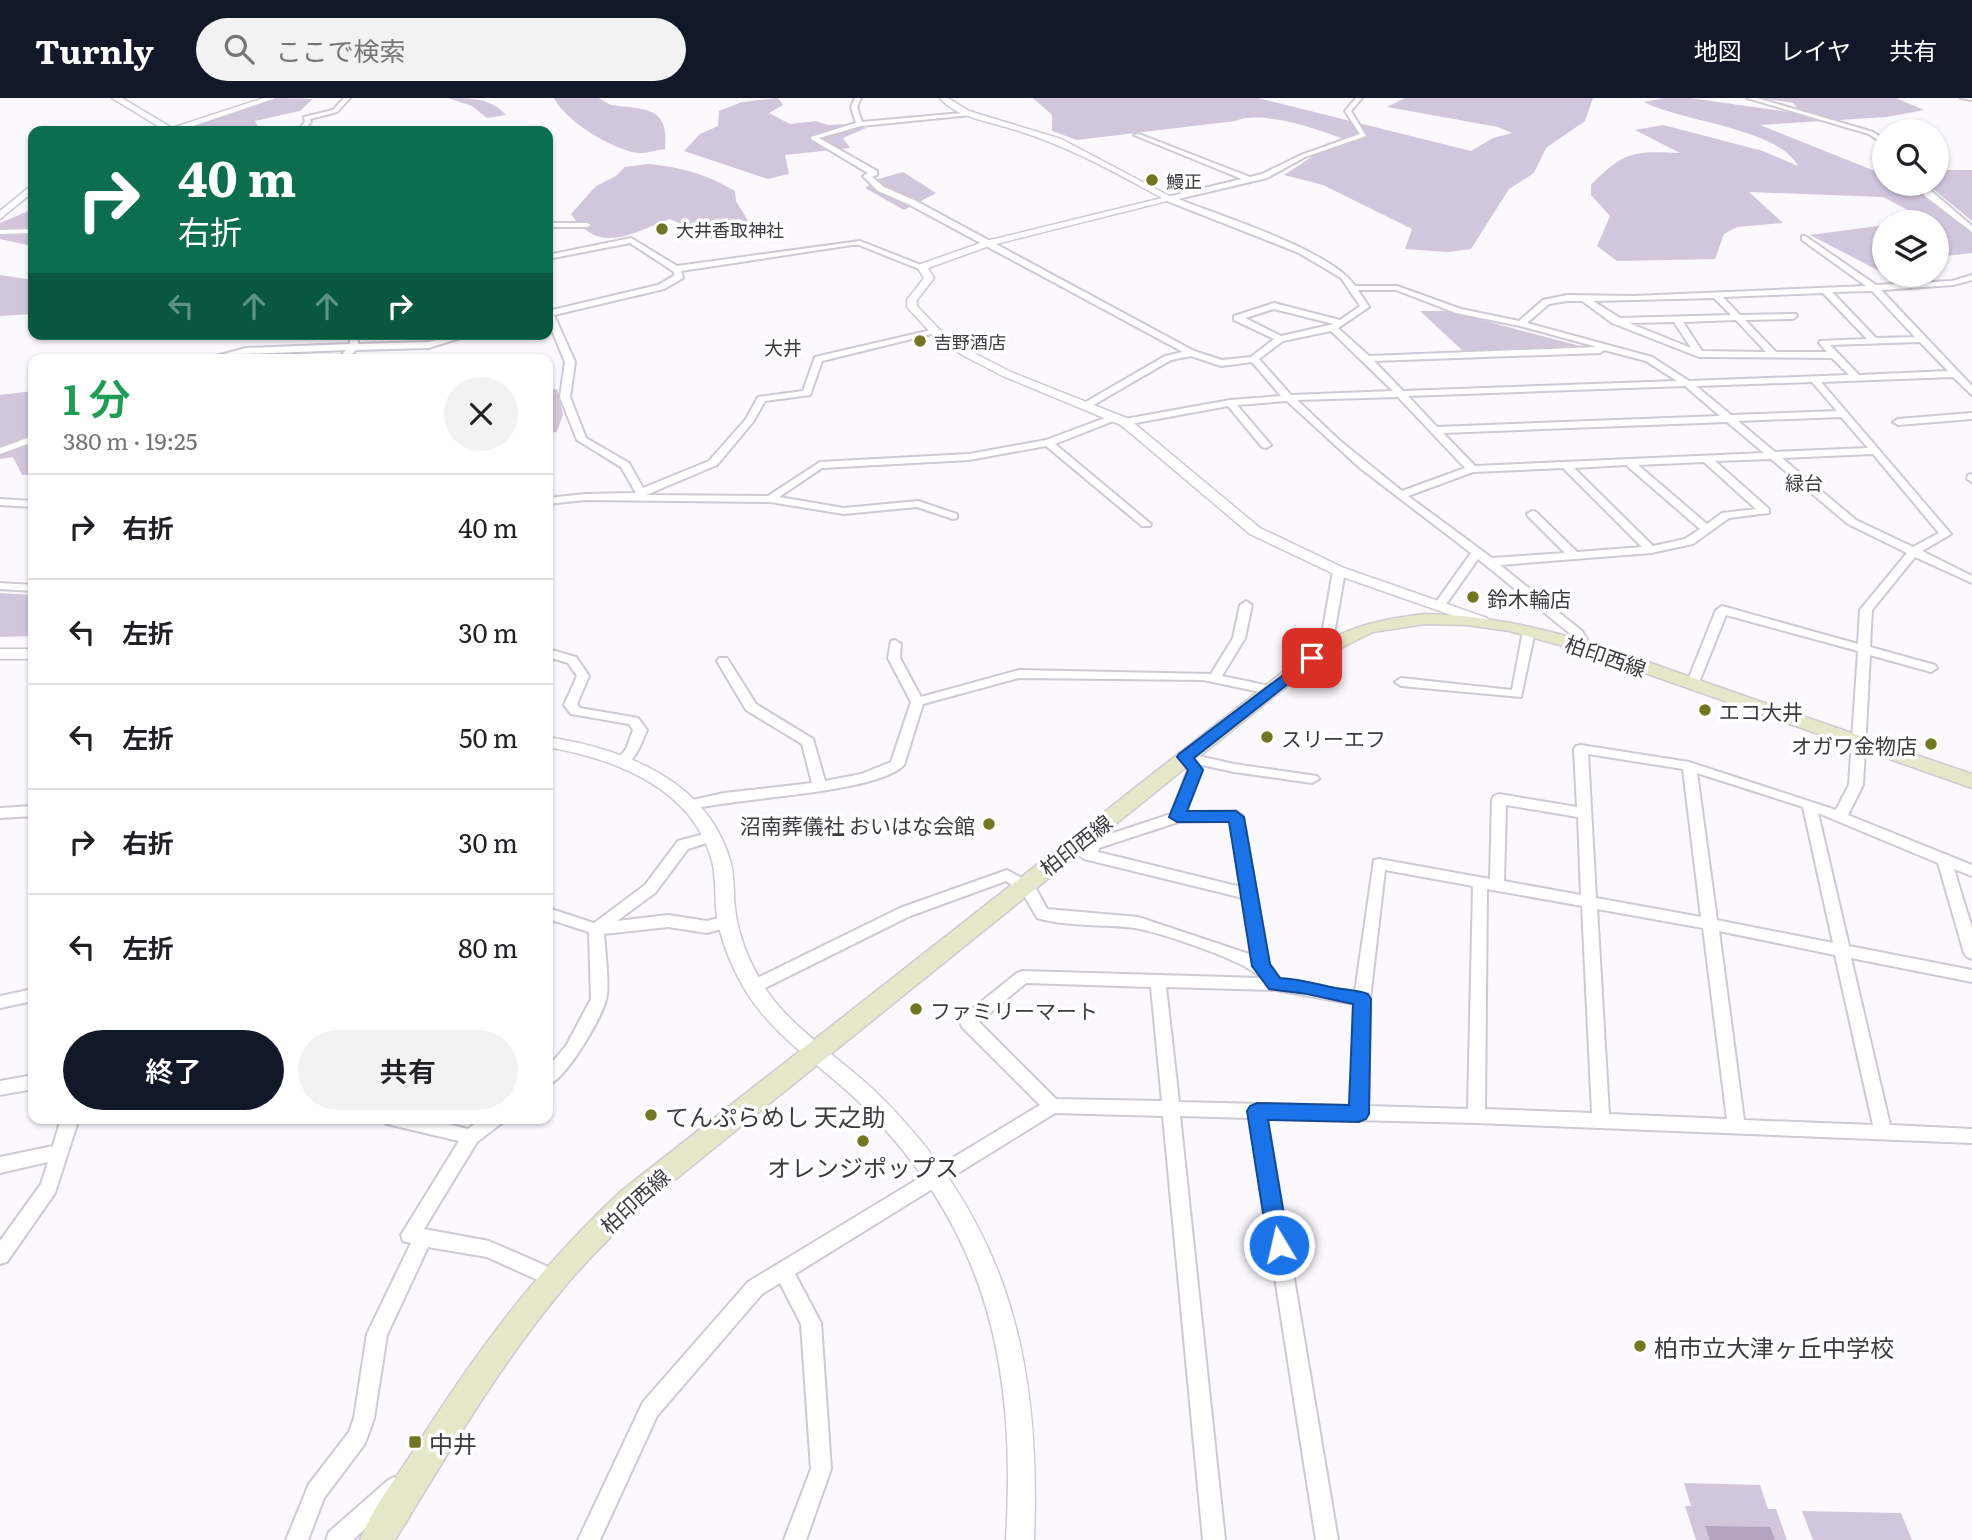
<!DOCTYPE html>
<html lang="ja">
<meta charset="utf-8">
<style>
body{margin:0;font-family:Literata,"Noto Sans JP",serif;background:#f2f2f2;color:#202124;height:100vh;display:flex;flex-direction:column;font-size:26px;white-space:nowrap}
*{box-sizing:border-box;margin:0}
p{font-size:23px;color:#757577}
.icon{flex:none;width:38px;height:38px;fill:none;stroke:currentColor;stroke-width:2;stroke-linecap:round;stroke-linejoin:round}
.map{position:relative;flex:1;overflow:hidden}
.details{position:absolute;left:28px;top:256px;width:525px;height:770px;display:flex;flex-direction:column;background:#fff;border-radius:14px;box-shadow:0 2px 5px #0004}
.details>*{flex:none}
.banner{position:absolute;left:28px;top:28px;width:525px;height:214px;border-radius:14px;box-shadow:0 2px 5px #0004;background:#0b6e4f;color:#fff;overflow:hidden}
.buttons{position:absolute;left:1872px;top:21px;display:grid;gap:14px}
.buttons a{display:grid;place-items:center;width:77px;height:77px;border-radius:50%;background:#fff;box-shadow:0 2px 5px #0004;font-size:35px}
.pin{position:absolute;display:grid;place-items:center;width:60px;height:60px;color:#fff;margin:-30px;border-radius:14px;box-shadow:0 4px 10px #0006}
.me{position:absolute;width:77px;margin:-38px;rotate:351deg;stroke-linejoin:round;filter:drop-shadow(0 0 5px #0008)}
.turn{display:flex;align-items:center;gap:24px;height:147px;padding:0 35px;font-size:32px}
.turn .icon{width:91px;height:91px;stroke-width:2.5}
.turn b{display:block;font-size:49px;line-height:60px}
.lanes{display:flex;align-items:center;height:66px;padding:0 35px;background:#0003;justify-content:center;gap:35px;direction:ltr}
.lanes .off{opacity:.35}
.round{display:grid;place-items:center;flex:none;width:74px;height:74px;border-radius:37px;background:#f2f2f2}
.summary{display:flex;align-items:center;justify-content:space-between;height:119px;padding:0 35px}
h1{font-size:42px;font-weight:600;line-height:52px;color:#1e9e55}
.cta{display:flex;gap:14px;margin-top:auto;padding:14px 35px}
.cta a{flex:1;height:80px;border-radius:42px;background:#111827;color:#fff;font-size:28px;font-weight:600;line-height:80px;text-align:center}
.cta a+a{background:#f2f2f2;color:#202124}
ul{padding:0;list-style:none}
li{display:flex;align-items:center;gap:21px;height:105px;padding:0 35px;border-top:2px solid #e0e0e0}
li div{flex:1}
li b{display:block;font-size:26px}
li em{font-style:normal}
header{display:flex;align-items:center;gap:42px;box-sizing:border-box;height:98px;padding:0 35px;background:#111827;color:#fff}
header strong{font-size:33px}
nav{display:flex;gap:38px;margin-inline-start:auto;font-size:24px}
.search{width:490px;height:63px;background:#f2f2f2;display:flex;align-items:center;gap:18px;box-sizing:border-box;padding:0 24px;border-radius:38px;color:#757577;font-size:26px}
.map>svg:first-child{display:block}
.green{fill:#d2c6dd}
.water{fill:#b4a4c1}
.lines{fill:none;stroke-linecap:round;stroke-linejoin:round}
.minor-casing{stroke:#cfc9d4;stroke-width:4}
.tertiary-casing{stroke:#cfc9d4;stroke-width:3}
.secondary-casing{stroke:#cfc9d4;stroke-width:3}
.minor{fill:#fff;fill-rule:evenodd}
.tertiary{fill:#fff;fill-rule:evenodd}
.secondary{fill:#e5e7c9;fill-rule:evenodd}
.route{fill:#1a73e8;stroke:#114b97;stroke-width:2}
.poi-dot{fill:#717720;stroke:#fff;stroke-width:2.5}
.labels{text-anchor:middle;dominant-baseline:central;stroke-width:7;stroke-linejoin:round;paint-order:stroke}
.far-poi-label{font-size:18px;fill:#3e3b40;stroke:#fff;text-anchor:start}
.far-neighbourhood-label{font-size:19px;fill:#3e3b40;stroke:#fff}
.poi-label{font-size:21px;fill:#3e3b40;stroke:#fff;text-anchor:start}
.street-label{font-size:21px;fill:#3e3b40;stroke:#fff}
.near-poi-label{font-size:24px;fill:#3e3b40;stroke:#fff;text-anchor:start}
</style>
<header>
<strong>Turnly</strong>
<div class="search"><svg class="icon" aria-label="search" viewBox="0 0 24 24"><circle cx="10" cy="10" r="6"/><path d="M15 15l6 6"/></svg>ここで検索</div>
<nav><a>地図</a><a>レイヤ</a><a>共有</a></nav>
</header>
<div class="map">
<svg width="1972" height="1442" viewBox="0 0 1972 1442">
<rect width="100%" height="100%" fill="#fcf9fe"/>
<g class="green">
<polygon points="280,0 313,1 300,13 255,23 260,33 175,33"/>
<path d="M448 0C472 0 491 0 506 17L487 20 472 8Z"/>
<path d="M554 0C567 0 584 0 598 0 603 1 606 6 612 7 642 12 670 6 665 51 656 52 646 56 637 55 612 51 565 23 554 0Z"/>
<polygon points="778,0 783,7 769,15 790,26 816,23 828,27 851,26 866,30 843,40 850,50 785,57 789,76 768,81 684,53 700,36 718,28 719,13 742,4"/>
<path d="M1033 0H1258L1471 53 1493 40 1512 35 1498 29 1387 9 1405 0H1593L1585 23 1546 50 1534 75 1509 91 1471 151 1448 154 1405 151 1412 131 1323 87 1284 77 1341 40C1314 30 1262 12 1235 23L1077 42 1052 33V17Z"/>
<path d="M1690 0 1803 16 1793 5 1760 0H1896L1924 12 1887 19 1760 27 1885 77V86L1918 88 1972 128V155L1937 159V124H1902L1925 121 1883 99 1749 94 1783 125 1737 129 1724 136 1715 161 1617 163 1597 148 1610 118 1591 97V87C1624 53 1634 53 1680 55L1635 32 1663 27 1763 53 1798 68C1778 30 1682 24 1644 4L1664 0Z"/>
<path d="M648 66C681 69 706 76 735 93L736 103 750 126 716 143 670 121C632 135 600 158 571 116L596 88 616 78 625 69Z"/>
<polygon points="1937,72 1972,72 1972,123 1927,86 1937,86"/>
<polygon points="903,74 936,95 904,112 865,90 878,81"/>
<polygon points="33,111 33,148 0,141 0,125"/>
<polygon points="1885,127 1885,176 1810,137"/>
<polygon points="0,177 33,182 33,216 0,218"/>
<polygon points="1420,213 1447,213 1588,250 1463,253"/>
<polygon points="557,291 563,316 557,334 548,335 548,292"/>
<polygon points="33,293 33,377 22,377 13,359 0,361 0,297"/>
<polygon points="0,495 33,497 33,538 0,539"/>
<polygon points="1684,1385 1760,1387 1768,1411 1776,1411 1787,1442 1696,1442 1685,1408 1691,1408"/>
<polygon points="1802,1413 1901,1415 1912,1442 1813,1442"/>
</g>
<polygon class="water" points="1705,1428 1770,1429 1775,1442 1710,1442"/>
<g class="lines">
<defs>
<g id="minor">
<polygon points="344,0 350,0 337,14 310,21 311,24 306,30 308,33 302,33 300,30 305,24 304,19 333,12"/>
<path d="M855 0H861L857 9 862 24 973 14 971 17 861 28 819 40 877 73V77L872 79 884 89 916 103 1194 253 1222 262 1251 259 1274 241 1234 222V218L1274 205 1340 222 1360 208 1341 180 1299 155 1167 103V99L1242 81 1134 37 1139 36 1250 79 1262 76 1301 57 1360 36 1345 13 1356 0H1362L1351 13 1366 38 1305 59 1267 80 1178 101C1220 118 1331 152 1355 188H1397L1461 211 1519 223 1543 202 1567 197 1634 198 1866 188 1802 142V138H1805L1876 187 1952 183 1972 177V182L1953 187 1881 192 1972 288V297L1953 279 1821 284 1951 436 1922 453 1972 478V485L1915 459 1872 512 1870 549 1935 567 1937 570 1931 574 1870 557 1863 687 1848 717 1972 767V778L1954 771 1972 830V861L1967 859 1964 855 1938 765 1818 715 1849 848 1972 872V884L1851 860 1890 1027 1972 1031V1045L1476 1025 1267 1020 1338 1442H1316L1250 1020 1180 1018 1225 1442H1203L1163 1018 1055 1015 795 1176 821 1225 831 1371 806 1442H784L811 1371 801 1226 780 1185 762 1196 657 1318 600 1442H578L643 1304 748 1184 1040 1007 962 929 960 924 962 919 1017 875 1023 873 1261 880C1248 863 1158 834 1135 830 1103 826 1067 829 1037 820L1023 795 1006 783 910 818 759 893 753 895 747 893 745 889 747 885 900 810 1007 772 1034 787 1047 811 1138 819 1252 857 1243 800 1084 761 1066 748 1073 743 1086 749 1089 743 1171 716 1188 672 1178 659 1185 655 1234 666 1317 678 1319 681 1312 685 1234 674 1198 666 1202 672 1186 714 1236 713 1243 718 1269 866 1280 881 1355 894 1374 762 1379 761 1490 781 1492 701 1494 698 1499 696 1577 709 1574 651 1576 648 1581 647 1689 664 1836 712 1849 687 1858 553 1726 517 1698 587 1692 591 1686 587 1716 512 1722 508 1858 546 1860 512 1907 455 1848 426 1771 361 1715 363 1769 411V415L1729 420 1693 446 1651 455 1500 467 1582 533 1592 550 1590 553H1582L1573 538 1478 461 1444 509H1436L1434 507 1471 455 1360 370 1287 303 1237 307 1271 347 1266 350 1262 349 1228 308 1125 327 1120 324 1125 321 1230 302 1281 298 1252 264 1221 268 1191 258 1171 262 1090 309H1084V305L1165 258 1183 254 910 107 878 93 863 78 868 75 811 41V39L856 25 851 9ZM1358 192H1396L1456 215 1520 228 1597 249 1369 258 1338 230 1369 209ZM1872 193 1915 239 1876 240 1832 194ZM1823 195 1867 241 1820 243 1819 245 1827 254H1776L1745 222 1793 221 1797 218 1796 216 1740 217 1723 199ZM1714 200 1731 217 1620 220 1593 203ZM1567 203H1582L1612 225 1699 259 1832 260 1849 277 1689 283 1652 259 1527 225 1549 206ZM1274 211 1334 226 1281 238 1245 220ZM1736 222 1766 254 1702 253 1683 224ZM1674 224 1691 250 1629 225ZM1331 233 1393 293 1291 297 1259 261 1283 243ZM1920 244 1948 273 1859 277 1830 247ZM1604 252 1646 263 1677 283 1403 293 1374 263 1600 255ZM1812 284 1837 313 1731 317 1696 288ZM1685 288 1720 318 1437 329 1408 298ZM1398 299 1465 370 1402 393 1338 341 1297 302ZM1841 319 1868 350 1775 354 1738 323ZM1727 324 1764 355 1475 368 1443 335ZM1873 356 1939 435 1913 449 1856 422 1782 360ZM1704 364 1756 411 1722 415 1707 426 1638 367ZM1626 367 1700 431 1685 441 1653 448 1574 370ZM1563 370 1642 449 1577 454 1536 414 1532 413 1527 416 1528 418 1565 455 1492 460 1408 398 1473 374ZM1588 656 1683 671 1701 819 1596 800ZM1697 675 1803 709 1833 845 1717 822ZM1506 707 1578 719 1581 797 1504 783ZM1230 723 1241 789 1098 754 1099 750 1178 724ZM1385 772 1473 788 1468 1011 1368 1008 1370 901ZM1487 791 1582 808 1592 1015 1485 1011ZM1597 811 1703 830 1727 1021 1609 1016ZM1719 833 1835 857 1873 1027 1744 1022ZM1026 885 1151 889 1162 1003 1056 1001 979 924ZM1166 889 1275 892 1354 906 1351 1008 1179 1004Z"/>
<polygon points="1747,0 1757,0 1873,34 1885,42 1885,47 1869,36"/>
<polygon points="1961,0 1972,0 1972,2"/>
<polygon points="1915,86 1923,86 1972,128 1972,134 1925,98"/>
<polygon points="548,125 587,125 591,127 587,129 548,129"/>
<polygon points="33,131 33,135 0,136 0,132"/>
<polygon points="631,140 677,168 860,143 926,169 919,171 859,147 852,147 681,173 683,180 664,191 554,217 575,264 570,299 586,340 629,365 643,390 709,363 746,321 758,299 803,293 815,259 936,231 940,234 822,263 810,297 765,303 753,324 717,367 646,397 768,398 820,364 969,356 1046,342 1113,317 1116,318 1116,322 1055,346 1151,426 1150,428 1142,428 1046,348 969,362 822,370 779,399 844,410 918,403 957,416 957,420 953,421 917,409 844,416 770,404 585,402 548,406 548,400 585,396 636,395 621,369 577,342 560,299 565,264 548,223 548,213 658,187 675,177 673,173 630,145 548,161 548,157"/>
<polygon points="350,236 358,236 358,246 428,244 459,236 474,236 428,250 356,252 347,261 338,261 346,252 246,256 223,261 205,261 246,250 350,246"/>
<polygon points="1972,315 1972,321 1898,327 1893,324 1898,321"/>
<polygon points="33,338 33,344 0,356 0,350"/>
<polygon points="1972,376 1972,384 1967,381 1968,377"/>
<polygon points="0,401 33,403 33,409 0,407"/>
<polygon points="1339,470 1345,473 1332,548 1326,552 1320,548 1333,473"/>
<polygon points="0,485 33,487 33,493 0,491"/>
<path d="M1246 503 1252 507 1245 540 1222 578 1274 589 1276 592 1274 595 1270 596 1203 582 1019 580 923 606 904 667C876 696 735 699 689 712L682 707 684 704 724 695 812 685 802 646 746 612 717 563 719 560H727L756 606 813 641 825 683 861 676 891 664 911 604 888 560 891 543 895 542 901 546 900 560 921 599 1019 572 1211 576 1233 540 1240 507Z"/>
<polygon points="1529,529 1535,533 1521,599 1401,588 1395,584 1401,580 1512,592 1523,533"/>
<path d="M548 551 576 559 589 578 577 606 580 610 638 620 647 632C641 645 637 662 623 667L616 663 626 651 633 632 629 626 571 616 564 607 577 578 568 565 548 559Z"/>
<polygon points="33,708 33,718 0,720 0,710"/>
<path d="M711 734 718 739 716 742 688 751 655 795 617 823 668 817 707 823 727 818 732 820 735 824 732 828 707 835 668 829 604 836C605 851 610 889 606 902 601 921 566 981 548 987V969L566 948 591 901 589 834 548 821V810L594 825 645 787 678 743Z"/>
<polygon points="33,891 33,903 0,910 0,898"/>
<polygon points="33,977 33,991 0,997 0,983"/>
<polygon points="61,1020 79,1020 55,1095 7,1164 0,1166 0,1143 41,1086 48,1064 0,1075 0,1059 53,1048"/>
<polygon points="383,1020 423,1020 468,1031 483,1020 504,1020 502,1025 477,1044 424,1131 489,1143 560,1174 562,1180 560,1186 553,1189 487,1159 428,1149 387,1237 374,1320 367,1340 364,1347 324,1400 308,1442 286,1442 309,1386 349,1334 354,1320 367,1236 411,1145 403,1143 401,1137 459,1043 391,1027 385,1025"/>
<polygon points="394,1379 401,1383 405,1390 401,1397 353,1442 326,1442 329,1434 387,1383"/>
</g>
<g id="tertiary">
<polygon points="112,0 122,0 172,30 264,0 276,0 178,33 166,33"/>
<path d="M940 0H948L969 13 1061 41 1175 101 992 147 928 170 934 180 917 202V208L940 232 972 254 1011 274 1129 321 1260 430 1344 470 1487 520 1489 523 1487 526H1477L1334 476 1250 436 1121 327 1003 278 964 258 932 236 907 209V202L924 180 917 169 918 167 986 143 1162 100C1109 71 1057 42 998 27 978 21 954 17 940 0Z"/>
<polygon points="33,86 33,94 0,121 0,113"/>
<rect x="0" y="551" width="33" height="10"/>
<path d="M548 639C623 651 706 681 730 762 735 778 733 794 735 810 738 840 751 868 767 893 798 937 846 963 883 1001 1010 1129 1041 1267 1034 1442H1006C1016 1272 990 1139 868 1013 829 972 778 944 747 895 732 870 719 840 716 811 715 795 716 779 712 763 693 690 615 661 548 649Z"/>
</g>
<path id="secondary" d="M1425 516C1530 518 1619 554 1716 588 1801 618 1887 647 1972 676V690L1585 554 1509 533 1467 527 1425 526 1373 534 1329 556 1277 596 640 1110C613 1137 585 1163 562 1192 498 1269 447 1357 395 1442H360C372 1411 394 1383 412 1355 475 1255 534 1175 620 1094L1303 558C1344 529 1376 522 1425 516Z"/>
</defs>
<use href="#minor" class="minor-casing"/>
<use href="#tertiary" class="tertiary-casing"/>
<use href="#secondary" class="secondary-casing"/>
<use href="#minor" class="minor"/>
<use href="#tertiary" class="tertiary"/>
<use href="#secondary" class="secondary"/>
</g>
<path class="route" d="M1312 555 1319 560 1317 563 1194 660 1203 672 1187 713H1236L1244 719 1270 866 1280 880C1300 881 1316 886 1335 890 1346 892 1358 892 1368 896L1371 901 1369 1016 1366 1021 1359 1024 1268 1022 1289 1147 1286 1154 1279 1157 1271 1154 1268 1147 1247 1013 1250 1008 1257 1005 1349 1007 1353 906 1307 896 1269 891 1252 868 1229 724H1177L1169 719 1188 672 1177 659 1179 656Z"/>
<g class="poi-dot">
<circle cx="1152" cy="82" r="7"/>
<circle cx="662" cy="131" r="7"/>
<circle cx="920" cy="243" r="7"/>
<circle cx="1473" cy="499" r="7"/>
<circle cx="1705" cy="612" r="7"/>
<circle cx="1267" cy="639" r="7"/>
<circle cx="1931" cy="646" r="7"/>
<circle cx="989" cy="726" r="7"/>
<circle cx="916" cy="911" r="7"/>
<circle cx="651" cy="1017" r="7"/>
<circle cx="863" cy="1043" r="7"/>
<circle cx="1640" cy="1248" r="7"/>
<rect x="408" y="1337" width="14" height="14" rx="3.5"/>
</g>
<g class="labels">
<g class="far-poi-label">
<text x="1166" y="82">鰻正</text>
<text x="676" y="131">大井香取神社</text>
<text x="934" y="243">吉野酒店</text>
</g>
<g class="far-neighbourhood-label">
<text x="783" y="249">大井</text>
<text x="1804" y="384">緑台</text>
</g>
<g class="poi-label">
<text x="1487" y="499">鈴木輪店</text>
<text x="1719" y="612">エコ大井</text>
<text x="1281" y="639">スリーエフ</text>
<text x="1917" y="646" text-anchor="end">オガワ金物店</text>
<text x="975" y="726" text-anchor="end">沼南葬儀社 おいはな会館</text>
<text x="930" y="911">ファミリーマート</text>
</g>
<g class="street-label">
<text transform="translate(1606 557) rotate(19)">柏印西線</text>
<text transform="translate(1075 746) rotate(-38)">柏印西線</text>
<text transform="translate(634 1102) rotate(-42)">柏印西線</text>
</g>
<g class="near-poi-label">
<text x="665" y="1017">てんぷらめし 天之助</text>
<text x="863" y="1068" text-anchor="middle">オレンジポップス</text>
<text x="1654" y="1248">柏市立大津ヶ丘中学校</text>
<text x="429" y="1344">中井</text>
</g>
</g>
</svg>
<div class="buttons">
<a><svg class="icon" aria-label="search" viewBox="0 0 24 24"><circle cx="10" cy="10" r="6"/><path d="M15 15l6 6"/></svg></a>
<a><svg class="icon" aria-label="layers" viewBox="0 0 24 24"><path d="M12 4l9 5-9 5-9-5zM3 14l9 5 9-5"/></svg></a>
</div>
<div class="pin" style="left:1312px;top:560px;background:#d93025"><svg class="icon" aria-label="arrive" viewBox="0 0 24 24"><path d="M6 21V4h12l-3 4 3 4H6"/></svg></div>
<svg class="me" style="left:1279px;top:1147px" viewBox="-20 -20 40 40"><circle r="17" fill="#1a73e8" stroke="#fff" stroke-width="3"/><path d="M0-11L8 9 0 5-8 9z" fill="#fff"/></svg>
<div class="banner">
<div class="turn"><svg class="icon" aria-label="right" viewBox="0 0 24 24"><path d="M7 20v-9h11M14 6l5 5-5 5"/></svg><div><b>40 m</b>右折</div></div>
<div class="lanes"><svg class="icon off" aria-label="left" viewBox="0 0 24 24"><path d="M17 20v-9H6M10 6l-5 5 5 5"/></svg><svg class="icon off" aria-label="ahead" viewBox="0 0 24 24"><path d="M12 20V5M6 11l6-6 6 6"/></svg><svg class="icon off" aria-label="ahead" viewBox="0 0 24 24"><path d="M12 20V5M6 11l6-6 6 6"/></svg><svg class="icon" aria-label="right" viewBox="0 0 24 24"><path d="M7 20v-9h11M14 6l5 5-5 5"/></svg></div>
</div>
<section class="details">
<div class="summary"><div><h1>1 分</h1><p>380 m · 19:25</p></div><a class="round"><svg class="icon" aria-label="close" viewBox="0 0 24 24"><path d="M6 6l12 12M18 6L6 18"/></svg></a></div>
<ul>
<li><svg class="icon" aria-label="right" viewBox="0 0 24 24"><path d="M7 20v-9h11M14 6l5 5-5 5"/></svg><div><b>右折</b></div><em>40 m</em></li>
<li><svg class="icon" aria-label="left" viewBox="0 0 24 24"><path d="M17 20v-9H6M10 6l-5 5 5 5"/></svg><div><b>左折</b></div><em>30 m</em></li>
<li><svg class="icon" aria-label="left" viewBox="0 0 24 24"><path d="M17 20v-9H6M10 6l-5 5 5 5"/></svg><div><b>左折</b></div><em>50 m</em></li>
<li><svg class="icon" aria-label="right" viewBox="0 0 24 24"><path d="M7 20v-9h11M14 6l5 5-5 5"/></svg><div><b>右折</b></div><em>30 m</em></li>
<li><svg class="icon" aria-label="left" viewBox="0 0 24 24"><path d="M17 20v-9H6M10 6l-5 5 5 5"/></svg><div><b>左折</b></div><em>80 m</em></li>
</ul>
<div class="cta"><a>終了</a><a>共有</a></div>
</section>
</div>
